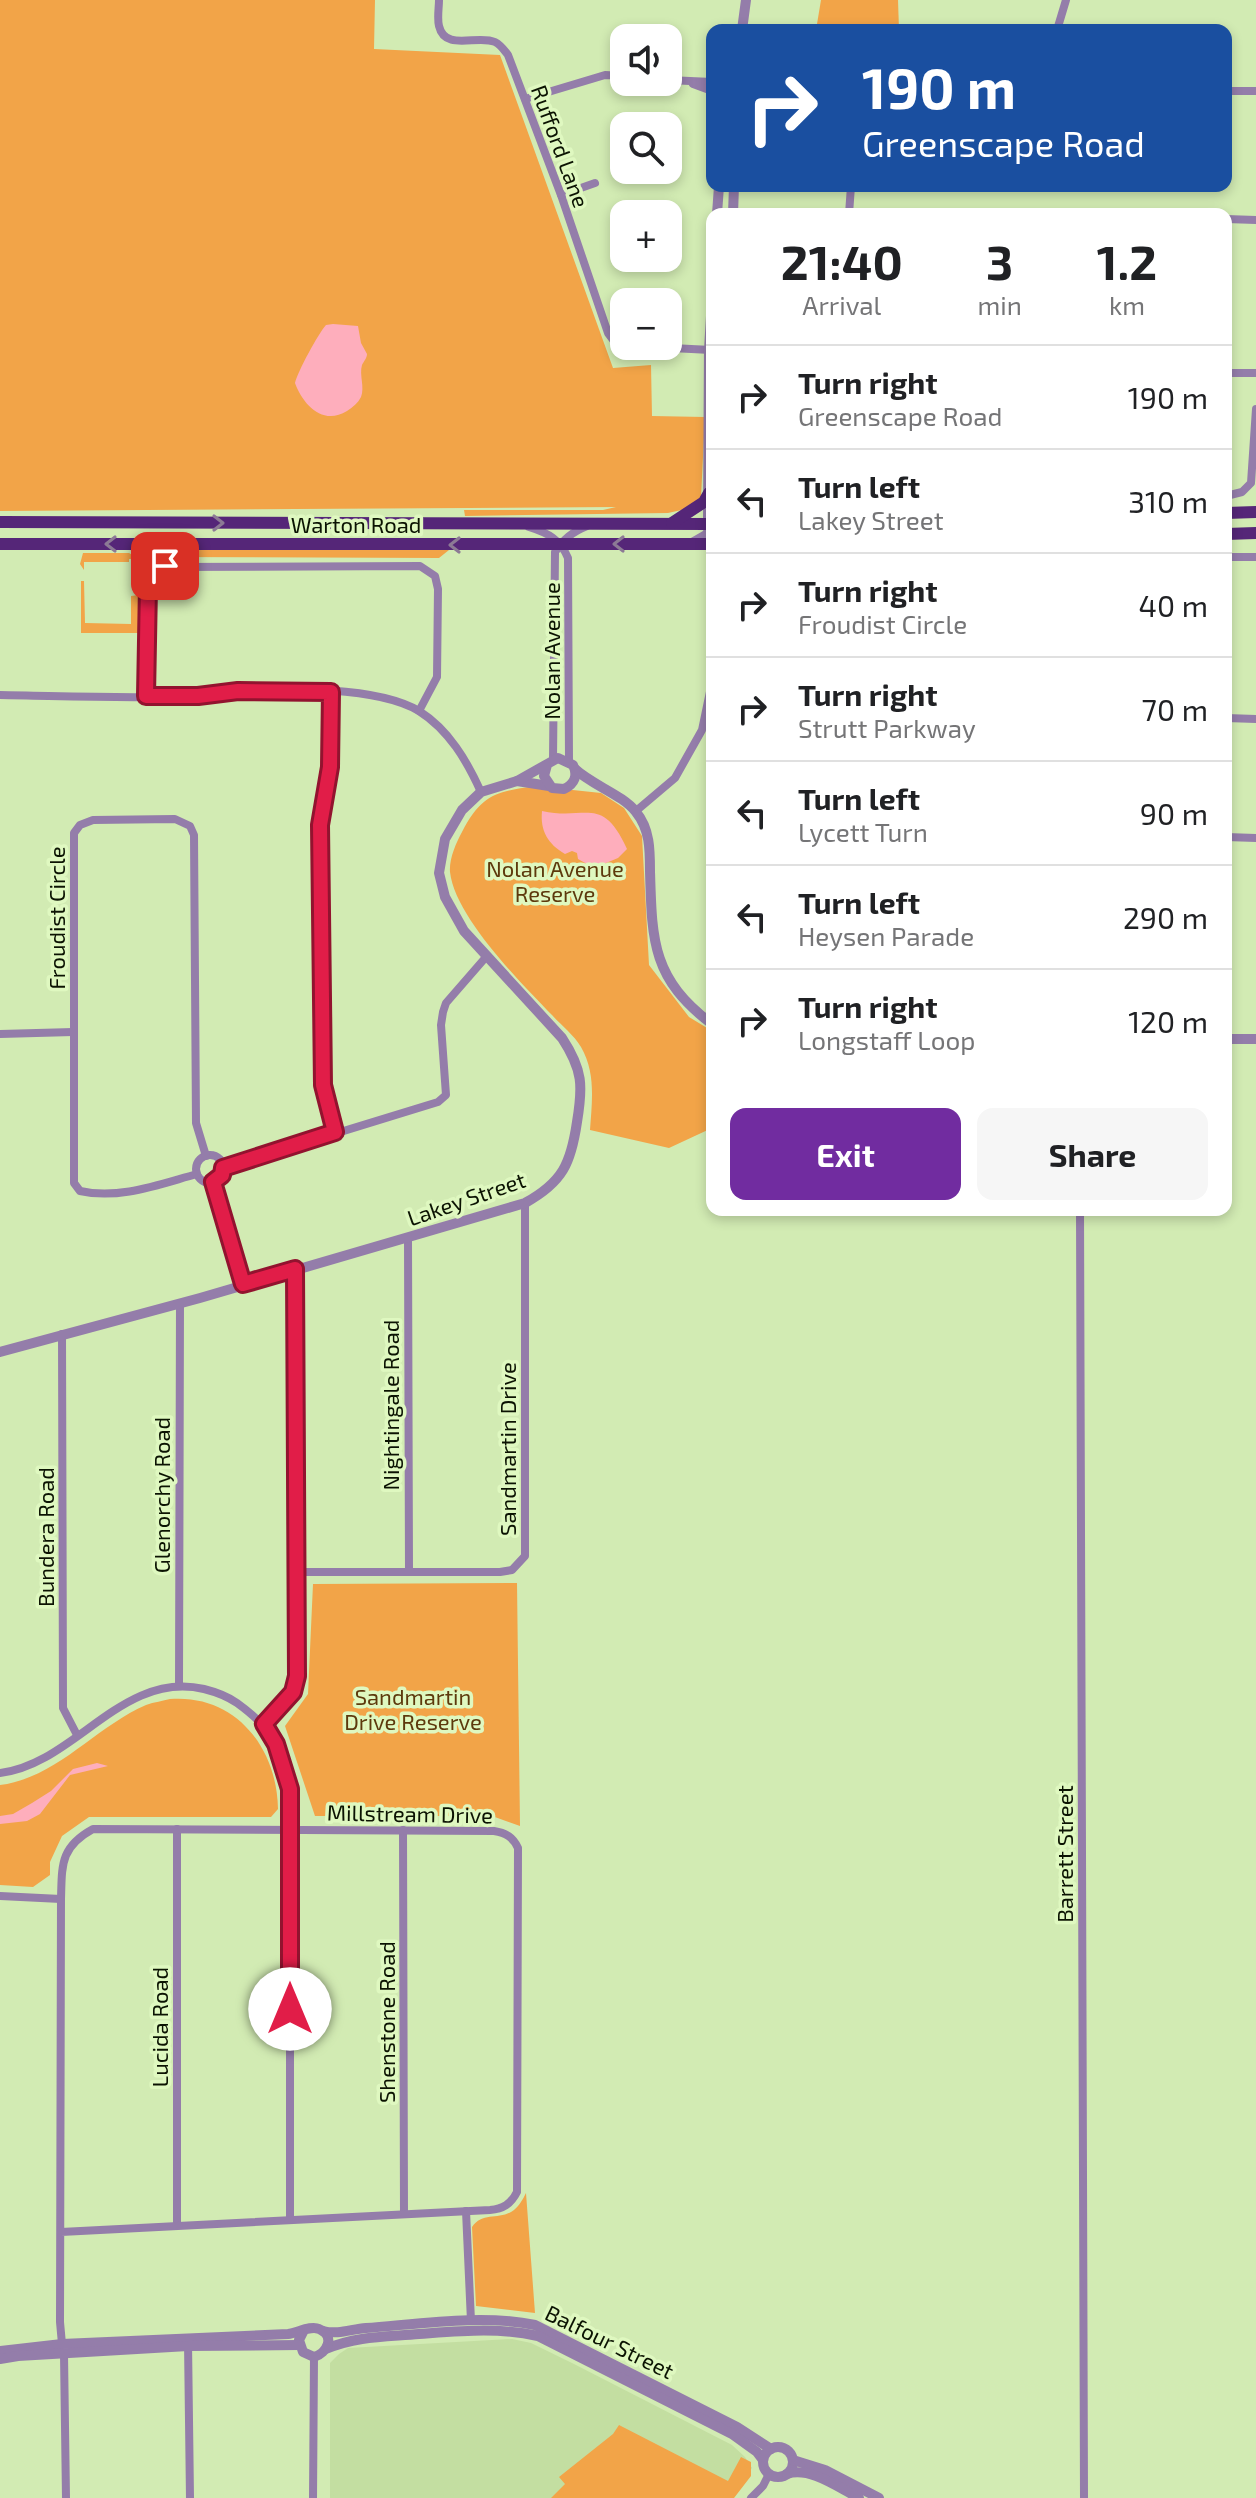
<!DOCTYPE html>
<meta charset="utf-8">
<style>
body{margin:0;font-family:"Exo 2",sans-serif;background:#f6f6f6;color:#202124;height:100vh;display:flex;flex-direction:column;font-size:30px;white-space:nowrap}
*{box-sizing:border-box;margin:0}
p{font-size:26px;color:#757577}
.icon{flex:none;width:44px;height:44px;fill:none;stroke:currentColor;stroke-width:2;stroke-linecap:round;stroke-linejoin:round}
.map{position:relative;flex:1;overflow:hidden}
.drawer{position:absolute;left:706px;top:208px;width:526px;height:1008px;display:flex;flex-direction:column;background:#fff;border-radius:16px;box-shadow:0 4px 12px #0003}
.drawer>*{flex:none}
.hud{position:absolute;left:706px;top:24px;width:526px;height:168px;border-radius:16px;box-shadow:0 4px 12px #0003;background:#1a4fa0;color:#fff;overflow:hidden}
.fabs{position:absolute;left:610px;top:24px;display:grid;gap:16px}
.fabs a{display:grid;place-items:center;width:72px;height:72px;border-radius:16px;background:#fff;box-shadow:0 4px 12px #0003;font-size:40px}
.pin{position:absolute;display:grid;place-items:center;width:68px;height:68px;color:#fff;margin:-34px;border-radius:16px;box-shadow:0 4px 12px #0006}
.me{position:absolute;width:88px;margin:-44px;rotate:0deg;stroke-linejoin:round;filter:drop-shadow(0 0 6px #0008)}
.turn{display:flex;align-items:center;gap:28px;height:168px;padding:0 24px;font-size:36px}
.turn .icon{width:104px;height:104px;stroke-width:2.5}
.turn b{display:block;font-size:56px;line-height:68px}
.eta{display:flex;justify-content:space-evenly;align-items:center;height:136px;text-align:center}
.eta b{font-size:48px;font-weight:700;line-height:56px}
.cta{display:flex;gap:16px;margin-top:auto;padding:16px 24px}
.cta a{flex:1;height:92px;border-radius:16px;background:#712ca0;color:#fff;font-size:32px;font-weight:700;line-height:92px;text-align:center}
.cta a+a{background:#f6f6f6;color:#202124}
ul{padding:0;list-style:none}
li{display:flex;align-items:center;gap:24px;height:104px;padding:0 24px;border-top:2px solid #e0e0e0}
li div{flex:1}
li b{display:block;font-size:30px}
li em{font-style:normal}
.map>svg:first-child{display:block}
.built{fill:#c3dea1}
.green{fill:#f2a448}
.water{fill:#feaebc}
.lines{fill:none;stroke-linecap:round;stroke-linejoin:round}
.minor{stroke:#947daa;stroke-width:8}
.tertiary{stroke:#947daa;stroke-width:10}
.primary{stroke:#552678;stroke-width:12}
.oneway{stroke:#8c7a95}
.route-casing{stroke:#92132f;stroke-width:20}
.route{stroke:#e11d48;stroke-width:14}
.labels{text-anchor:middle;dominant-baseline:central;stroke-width:7;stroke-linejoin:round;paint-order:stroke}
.street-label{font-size:22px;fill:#0b1302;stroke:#dff8c0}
.park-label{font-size:22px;fill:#5d390c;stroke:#dff8c0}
</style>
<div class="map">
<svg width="1256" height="2498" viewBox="0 0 1256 2498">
<rect width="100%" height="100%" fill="#d2ebb3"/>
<polygon class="built" points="512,2339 531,2343 574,2364 732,2445 745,2457 752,2468 726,2498 330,2498 330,2363 339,2354 348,2348"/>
<g class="green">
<polygon points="0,0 375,0 374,49 500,55 613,368 651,365 652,416 705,417 701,497 686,509 668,513 465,516 464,510 603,510 616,507 0,511"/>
<polygon points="821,0 898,0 899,30 816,30"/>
<polygon points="130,550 449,550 439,558 149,557"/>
<polygon points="83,553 129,553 141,560 137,570 133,570 133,559 129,559 129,562 84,562 84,570 80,564"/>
<polygon points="81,581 84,581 85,623 131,624 131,596 139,595 139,633 81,633"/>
<path d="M535 786 601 793 624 808 642 836 649 965 689 1017 712 1031V1128L669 1148 590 1130C592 1101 596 1073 581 1047 574 1035 561 1025 552 1015 521 983 455 917 450 872 449 859 456 843 462 832 482 794 496 792 535 786Z"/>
<polygon points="517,1583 520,1826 492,1816 315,1816 285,1726 308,1694 313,1584"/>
<path d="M170 1699C236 1694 277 1748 278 1809L271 1817H89L62 1836 50 1862V1875L33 1887 0 1885V1785C57 1778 95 1727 146 1705 154 1702 163 1701 170 1699Z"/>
<path d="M526 2193 535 2313 476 2306 472 2227C483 2211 500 2221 514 2210 519 2206 523 2199 526 2193Z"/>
<polygon points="619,2425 728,2481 741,2457 751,2462 751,2476 734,2498 551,2498 565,2484 559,2477 613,2434"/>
</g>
<g class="water">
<path d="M333 324 358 326 361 343 367 354C367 358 364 361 362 365 359 375 365 387 361 397 358 403 353 407 347 411 323 426 303 405 295 383 298 371 318 334 326 325Z"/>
<path d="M542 811C586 821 602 794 627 849L618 858 594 868 578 859 577 853 572 851 565 854C548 844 540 831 542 811Z"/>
<polygon points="97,1763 108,1766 70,1775 40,1814 27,1821 0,1824 0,1816 13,1814 32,1803 51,1791 73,1769"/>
</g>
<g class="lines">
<g class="minor">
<path d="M439 0C439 8 437 18 439 26 445 52 478 34 495 42 501 45 504 50 508 55L561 195 608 333 614 341 624 346"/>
<polyline points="1057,30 1066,0"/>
<polyline points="668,80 712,82"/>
<polyline points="693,84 712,91"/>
<polyline points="1226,91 1256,91"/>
<polyline points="525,99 605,75 624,76"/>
<polyline points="561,195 595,183"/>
<polyline points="849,214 851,186"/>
<polyline points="1038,214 1083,214"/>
<polyline points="1226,219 1256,220"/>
<polyline points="632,346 711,350"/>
<polyline points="1226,373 1256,373"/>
<polyline points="1226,496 1242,492 1251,483 1256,409"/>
<path d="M529 527C548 533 560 539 568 558L569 761"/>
<polyline points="1226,557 1256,557"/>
<polyline points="712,584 712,611"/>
<polyline points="331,692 330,767 320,825 323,1085 335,1132"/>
<path d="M0 695C65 696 131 699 196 696 210 695 224 692 238 691 287 688 377 686 419 711 449 730 467 761 481 792"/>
<polyline points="146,696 148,586 150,576 160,567 420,566 435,576 438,589 437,677 419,711"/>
<polyline points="1226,718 1256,719"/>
<path d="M553 760 555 552C564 539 572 532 587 526"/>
<polyline points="636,811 675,778 702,730 712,682"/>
<polyline points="1226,837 1256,838"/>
<polyline points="0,1034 73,1032"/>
<circle cx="210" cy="1169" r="14"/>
<polyline points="223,1168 438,1102 446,1095 441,1025 443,1012 446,1003 486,957"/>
<path d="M197 1174C160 1184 119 1200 80 1191L74 1183V833L80 825 93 820 175 819 190 826 194 835 196 1123 206 1156"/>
<polyline points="213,1182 243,1284"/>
<polyline points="1080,1210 1084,2498"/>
<polyline points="408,1239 409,1572"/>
<polyline points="62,1334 63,1708 77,1735"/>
<polyline points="296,1572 500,1572 512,1570 525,1556 525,1203"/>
<polyline points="179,1686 180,1304"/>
<polyline points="264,1724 293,1692 297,1676 295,1269"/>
<path d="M0 1773C75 1764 122 1670 204 1689 216 1692 227 1696 237 1703 273 1729 281 1746 290 1789V2219"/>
<polyline points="403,1830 404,2214"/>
<polyline points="0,1896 61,1899"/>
<polyline points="466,2211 471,2321"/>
<polyline points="177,2225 177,1829"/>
<path d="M61 2232 490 2210C503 2209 511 2204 517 2192L518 1848C513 1837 506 1833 494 1831L93 1829C60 1847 62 1865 61 1899L60 2322 62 2344"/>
<polyline points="188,2342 190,2498"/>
<polyline points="64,2354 66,2498"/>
<polyline points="313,2498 314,2357"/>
<polyline points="751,2498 763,2486 769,2474"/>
</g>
<g class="tertiary">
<polyline points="742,30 746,0"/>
<polyline points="717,214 719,186"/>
<polyline points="733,214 734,186"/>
<polyline points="712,299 709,350 708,518 712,521"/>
<polyline points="692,543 706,535 712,527"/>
<path d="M575 769C592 785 623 795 636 812 650 829 650 850 650 871 652 941 652 979 712 1024"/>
<polyline points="517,781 549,786"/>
<polyline points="1226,1039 1256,1039"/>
<path d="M0 1352 200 1298 525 1203C563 1182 571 1163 577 1122 583 1086 583 1070 562 1038L464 931 445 897 439 873 445 839 462 810 481 792 517 781 558 758 573 765C578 775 575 784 564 789L552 788 544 776 547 765"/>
<path d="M323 2331C339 2335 351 2329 366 2328 419 2324 484 2314 535 2325L737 2427 771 2449"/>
<path d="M326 2349C357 2336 386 2337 419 2334 460 2331 498 2327 538 2336L732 2434 757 2452 763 2460"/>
<path d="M0 2351 62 2344 288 2334C297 2333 311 2325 319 2329 336 2336 327 2353 314 2357L303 2352 299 2340 303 2332"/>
<polyline points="0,2359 18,2356 188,2346 299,2345"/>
<circle cx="778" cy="2462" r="15"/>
<polyline points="793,2460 825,2470 879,2498"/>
<path d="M787 2474C810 2466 839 2488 859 2498"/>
</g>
<g class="primary">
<polyline points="1226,513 1256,512"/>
<polyline points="0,522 712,524"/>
<polyline points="672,523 704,502 709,493"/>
<polyline points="1226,534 1256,533"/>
<polyline points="0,544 712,544"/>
</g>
</g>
<defs><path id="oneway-chevron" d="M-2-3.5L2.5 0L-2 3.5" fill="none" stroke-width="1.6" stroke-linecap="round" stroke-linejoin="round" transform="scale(2)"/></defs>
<g class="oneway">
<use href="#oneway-chevron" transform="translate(218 523)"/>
<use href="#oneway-chevron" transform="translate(111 544) rotate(-180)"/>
<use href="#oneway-chevron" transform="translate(619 544) rotate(180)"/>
<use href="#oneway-chevron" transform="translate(455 545) rotate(-180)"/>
</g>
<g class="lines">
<defs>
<polyline id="route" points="165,566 153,572 148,586 146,696 198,696 238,691 331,692 330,767 320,825 323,1085 335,1132 223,1168 222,1175 213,1182 243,1284 295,1269 297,1676 293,1692 264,1724 276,1744 290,1789 290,2009"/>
</defs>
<use href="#route" class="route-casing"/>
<use href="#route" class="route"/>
</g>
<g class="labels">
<g class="street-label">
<text transform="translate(561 146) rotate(70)">Rufford Lane</text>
<text x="356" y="524">Warton Road</text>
<text transform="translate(551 651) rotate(-90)">Nolan Avenue</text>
<text transform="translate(56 918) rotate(-90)">Froudist Circle</text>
<text transform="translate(466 1198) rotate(-19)">Lakey Street</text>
<text transform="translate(390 1405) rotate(-90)">Nightingale Road</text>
<text transform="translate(507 1449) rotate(-90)">Sandmartin Drive</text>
<text transform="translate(161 1495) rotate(-90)">Glenorchy Road</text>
<text transform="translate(45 1537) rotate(-90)">Bundera Road</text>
<text transform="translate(410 1813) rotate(1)">Millstream Drive</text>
<text transform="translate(1064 1854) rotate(-90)">Barrett Street</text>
<text transform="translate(386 2022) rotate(-90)">Shenstone Road</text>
<text transform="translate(159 2027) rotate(-90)">Lucida Road</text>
<text transform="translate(610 2341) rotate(26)">Balfour Street</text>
</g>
<g class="park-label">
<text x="555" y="868">Nolan Avenue<tspan x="555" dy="25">Reserve</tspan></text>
<text x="413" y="1696">Sandmartin<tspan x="413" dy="25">Drive Reserve</tspan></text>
</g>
</g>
</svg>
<div class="fabs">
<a><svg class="icon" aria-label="sound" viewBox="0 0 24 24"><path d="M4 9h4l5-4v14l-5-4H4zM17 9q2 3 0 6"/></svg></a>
<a><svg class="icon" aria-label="search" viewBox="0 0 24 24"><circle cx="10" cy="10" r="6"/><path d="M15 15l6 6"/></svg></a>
<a>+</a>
<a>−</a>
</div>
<div class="pin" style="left:165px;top:566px;background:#d93025"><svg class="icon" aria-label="arrive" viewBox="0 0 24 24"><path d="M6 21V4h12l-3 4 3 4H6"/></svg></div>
<svg class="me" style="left:290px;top:2009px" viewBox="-20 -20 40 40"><circle r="19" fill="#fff"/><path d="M0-13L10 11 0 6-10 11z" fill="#e11d48"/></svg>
<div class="hud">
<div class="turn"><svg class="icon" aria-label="right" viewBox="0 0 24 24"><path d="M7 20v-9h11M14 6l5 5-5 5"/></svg><div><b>190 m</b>Greenscape Road</div></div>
</div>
<section class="drawer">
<div class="eta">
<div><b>21:40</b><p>Arrival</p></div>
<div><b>3</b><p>min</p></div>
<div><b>1.2</b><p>km</p></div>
</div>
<ul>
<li><svg class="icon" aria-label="right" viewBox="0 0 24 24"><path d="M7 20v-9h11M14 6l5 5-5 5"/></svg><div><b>Turn right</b><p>Greenscape Road</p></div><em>190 m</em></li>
<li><svg class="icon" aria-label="left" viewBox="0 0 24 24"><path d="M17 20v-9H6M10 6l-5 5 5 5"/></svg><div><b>Turn left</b><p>Lakey Street</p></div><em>310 m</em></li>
<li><svg class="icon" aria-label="right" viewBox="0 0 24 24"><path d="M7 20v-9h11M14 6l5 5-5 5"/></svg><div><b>Turn right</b><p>Froudist Circle</p></div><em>40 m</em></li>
<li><svg class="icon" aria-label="right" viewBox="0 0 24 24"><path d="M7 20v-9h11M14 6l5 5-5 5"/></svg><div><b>Turn right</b><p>Strutt Parkway</p></div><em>70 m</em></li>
<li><svg class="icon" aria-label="left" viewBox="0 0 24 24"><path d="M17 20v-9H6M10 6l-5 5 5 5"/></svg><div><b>Turn left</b><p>Lycett Turn</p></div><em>90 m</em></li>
<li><svg class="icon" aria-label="left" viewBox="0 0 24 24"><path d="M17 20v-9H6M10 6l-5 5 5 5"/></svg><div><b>Turn left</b><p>Heysen Parade</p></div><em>290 m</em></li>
<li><svg class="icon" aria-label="right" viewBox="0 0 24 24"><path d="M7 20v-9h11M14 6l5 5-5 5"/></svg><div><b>Turn right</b><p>Longstaff Loop</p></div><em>120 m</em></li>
</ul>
<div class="cta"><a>Exit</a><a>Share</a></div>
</section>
</div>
